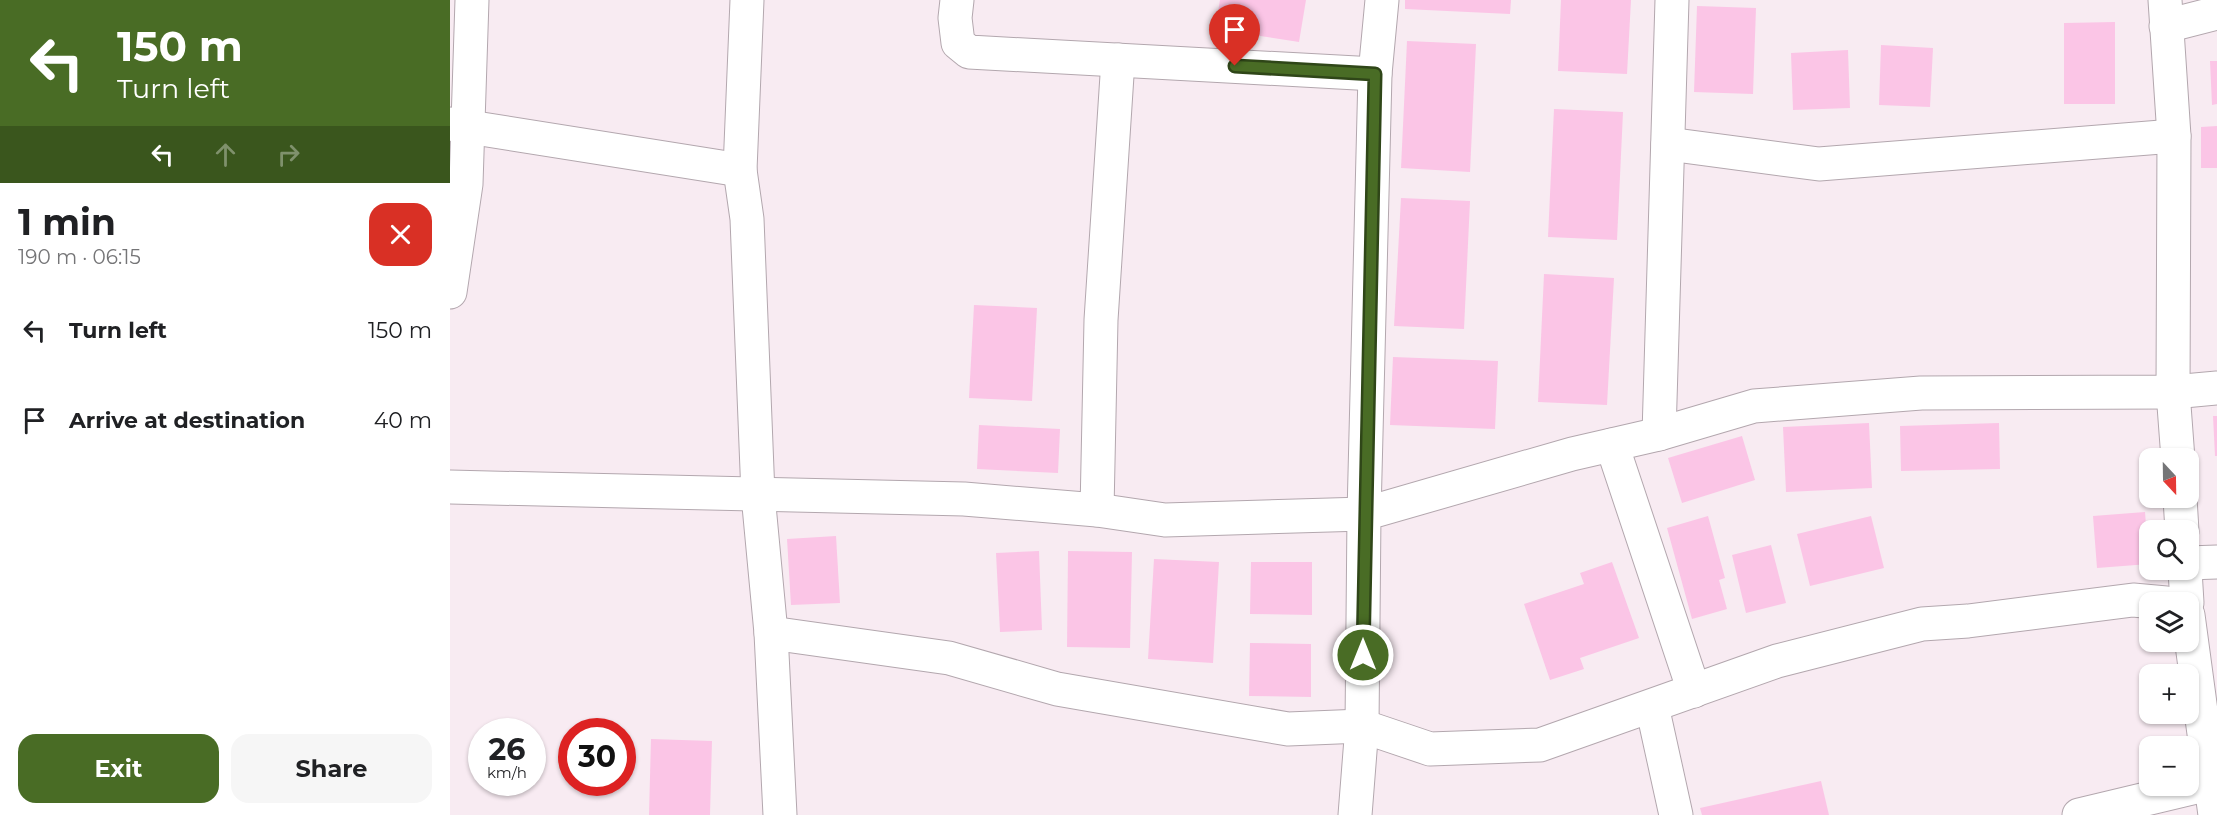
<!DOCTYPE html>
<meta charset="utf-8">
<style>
body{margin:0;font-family:Montserrat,sans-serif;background:#f6f6f6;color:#202124;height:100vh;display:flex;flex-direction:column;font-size:22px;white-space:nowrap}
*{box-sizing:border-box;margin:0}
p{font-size:20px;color:#757577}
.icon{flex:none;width:33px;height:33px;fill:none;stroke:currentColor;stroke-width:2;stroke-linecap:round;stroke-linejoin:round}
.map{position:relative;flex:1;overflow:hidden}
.side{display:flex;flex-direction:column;background:#fff;width:450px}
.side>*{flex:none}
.guide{background:#496c25;color:#fff;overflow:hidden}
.needle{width:39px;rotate:158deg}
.controls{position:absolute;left:1689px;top:448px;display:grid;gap:12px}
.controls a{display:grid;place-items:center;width:60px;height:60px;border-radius:12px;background:#fff;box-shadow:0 2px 4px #0004;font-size:30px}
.speed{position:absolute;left:18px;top:718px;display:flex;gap:12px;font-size:30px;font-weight:700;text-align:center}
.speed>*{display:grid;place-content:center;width:78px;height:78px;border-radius:50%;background:#fff;box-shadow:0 2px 4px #0004;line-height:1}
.speed small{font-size:15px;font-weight:400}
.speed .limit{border:9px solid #d22;background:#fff;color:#111}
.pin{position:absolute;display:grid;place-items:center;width:51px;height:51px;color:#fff;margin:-62px -26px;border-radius:50% 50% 50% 0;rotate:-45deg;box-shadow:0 0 6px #0007}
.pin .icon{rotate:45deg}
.me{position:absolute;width:66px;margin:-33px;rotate:0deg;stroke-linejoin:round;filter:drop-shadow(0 0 4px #0008)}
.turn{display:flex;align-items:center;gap:21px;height:126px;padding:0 18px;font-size:27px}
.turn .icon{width:78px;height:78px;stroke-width:2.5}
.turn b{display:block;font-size:42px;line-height:51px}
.lanes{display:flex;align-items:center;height:57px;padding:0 18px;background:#0003;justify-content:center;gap:30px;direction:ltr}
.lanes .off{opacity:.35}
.round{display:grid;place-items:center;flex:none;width:63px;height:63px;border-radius:18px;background:#f6f6f6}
.overview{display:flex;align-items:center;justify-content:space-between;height:102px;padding:0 18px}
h1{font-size:36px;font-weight:700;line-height:45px}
.cta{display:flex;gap:12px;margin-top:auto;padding:12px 18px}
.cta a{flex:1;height:69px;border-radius:18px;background:#496c25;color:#fff;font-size:24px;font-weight:700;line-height:69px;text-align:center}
.cta a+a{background:#f6f6f6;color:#202124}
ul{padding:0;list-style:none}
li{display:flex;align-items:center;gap:18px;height:90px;padding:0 18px}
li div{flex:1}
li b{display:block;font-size:22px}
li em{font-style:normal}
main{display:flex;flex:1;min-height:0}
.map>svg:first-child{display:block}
.building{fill:#fbc5e6}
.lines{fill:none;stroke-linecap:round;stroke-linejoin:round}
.minor-casing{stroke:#b3a7ae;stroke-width:35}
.minor{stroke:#fff;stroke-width:33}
.route-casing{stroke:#2f4618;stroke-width:15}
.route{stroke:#496c25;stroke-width:10}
</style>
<main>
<section class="side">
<div class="guide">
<div class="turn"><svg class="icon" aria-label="left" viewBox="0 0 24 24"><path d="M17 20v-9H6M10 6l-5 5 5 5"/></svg><div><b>150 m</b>Turn left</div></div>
<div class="lanes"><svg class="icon" aria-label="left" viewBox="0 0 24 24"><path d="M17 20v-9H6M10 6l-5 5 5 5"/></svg><svg class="icon off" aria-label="ahead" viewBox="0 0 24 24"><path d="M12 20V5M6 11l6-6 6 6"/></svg><svg class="icon off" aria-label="right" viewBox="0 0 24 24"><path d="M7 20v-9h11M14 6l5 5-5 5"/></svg></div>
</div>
<div class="overview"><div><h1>1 min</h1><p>190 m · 06:15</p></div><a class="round" style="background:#d93025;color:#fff"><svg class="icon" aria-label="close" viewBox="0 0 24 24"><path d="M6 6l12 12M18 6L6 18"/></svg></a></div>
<ul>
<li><svg class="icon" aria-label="left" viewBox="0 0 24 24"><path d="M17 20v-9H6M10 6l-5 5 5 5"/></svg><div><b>Turn left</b></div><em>150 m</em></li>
<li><svg class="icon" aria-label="arrive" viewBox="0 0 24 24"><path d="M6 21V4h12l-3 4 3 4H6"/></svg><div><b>Arrive at destination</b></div><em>40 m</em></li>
</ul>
<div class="cta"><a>Exit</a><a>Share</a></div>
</section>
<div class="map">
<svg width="1767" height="815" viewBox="0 0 1767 815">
<rect width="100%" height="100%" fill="#f8ebf2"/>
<g class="building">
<polygon points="770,0 856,0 849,42 765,29"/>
<polygon points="955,0 1061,0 1060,14 955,9"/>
<polygon points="1111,0 1181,0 1177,74 1108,71"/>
<polygon points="1247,6 1306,8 1303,94 1244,92"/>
<polygon points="1665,22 1665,104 1614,104 1614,23"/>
<polygon points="957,41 1026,44 1020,172 951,168"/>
<polygon points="1431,45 1483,48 1480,107 1429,105"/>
<polygon points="1398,50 1400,108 1343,110 1341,53"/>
<polygon points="1760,61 1767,61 1767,104 1762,105"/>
<polygon points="1104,109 1173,112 1167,240 1098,237"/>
<polygon points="1767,126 1767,168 1751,168 1751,127"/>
<polygon points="951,198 1020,201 1014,329 944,326"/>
<polygon points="1094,274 1164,278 1157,405 1088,402"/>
<polygon points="524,305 587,308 582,401 519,398"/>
<polygon points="943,357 1048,361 1045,429 940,425"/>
<polygon points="1763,416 1767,416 1767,456 1765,456"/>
<polygon points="1419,423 1422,488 1336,492 1333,427"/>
<polygon points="1549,423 1550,469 1451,471 1450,426"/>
<polygon points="529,425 610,429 608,473 527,469"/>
<polygon points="1292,436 1305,480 1232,503 1218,458"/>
<polygon points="1695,512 1699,564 1647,568 1643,516"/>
<polygon points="1258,516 1275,578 1269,580 1277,609 1242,619 1217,528"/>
<polygon points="1421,516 1434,568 1360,586 1347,534"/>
<polygon points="386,536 390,603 341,605 337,539"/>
<polygon points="1321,545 1336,603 1296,613 1282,555"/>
<polygon points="589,551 592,630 550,632 546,553"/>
<polygon points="618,551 682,552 680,648 617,647"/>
<polygon points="704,559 769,562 763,663 698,659"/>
<polygon points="801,562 862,562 862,615 800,614"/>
<polygon points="1162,562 1189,638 1130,658 1134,669 1100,680 1074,604 1134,584 1130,573"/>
<polygon points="800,643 861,644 861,697 799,696"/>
<polygon points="201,739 262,741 260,815 199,815"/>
<polygon points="1371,781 1379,815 1252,815 1250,808"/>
</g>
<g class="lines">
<defs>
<g id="minor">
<polyline points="297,0 290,170 297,219 308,495 321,633 330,815"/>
<polyline points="507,0 505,18 508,43 519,52 925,74"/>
<polyline points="1715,0 1724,136 1723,392 1728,459"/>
<polyline points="1716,26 1767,13"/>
<polyline points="0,124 290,170"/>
<polyline points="1218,144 1369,164 1724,136"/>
<polyline points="0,292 16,184 22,0"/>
<polyline points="1209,434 1222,0"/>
<polyline points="1162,445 1244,691"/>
<polyline points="0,487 514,499 647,510 715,520 914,514 925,74 932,0"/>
<polyline points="1730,498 1732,531"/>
<polyline points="647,510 651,320 668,60"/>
<polyline points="1738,563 1767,562"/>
<polyline points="1735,570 1737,603"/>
<polyline points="1738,615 1765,815"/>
<polyline points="321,633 499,658 607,689 838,729 912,726 980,749 1090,745 1327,661 1472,624 1518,621 1683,600 1716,603"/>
<polyline points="1202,706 1226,815"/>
<polyline points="905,815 912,726 914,514 1122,454 1209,434 1304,406 1471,393 1723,392 1767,388"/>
<polyline points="1629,815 1767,782"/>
</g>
</defs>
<use href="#minor" class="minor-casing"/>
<use href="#minor" class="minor"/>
</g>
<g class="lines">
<defs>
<polyline id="route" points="785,66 925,74 913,655"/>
</defs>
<use href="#route" class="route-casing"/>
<use href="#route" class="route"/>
</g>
</svg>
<div class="controls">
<a><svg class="needle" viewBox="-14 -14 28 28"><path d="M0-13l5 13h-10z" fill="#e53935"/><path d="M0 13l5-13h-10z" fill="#757577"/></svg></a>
<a><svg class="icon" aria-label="search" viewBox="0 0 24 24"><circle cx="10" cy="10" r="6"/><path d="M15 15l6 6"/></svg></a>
<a><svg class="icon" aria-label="layers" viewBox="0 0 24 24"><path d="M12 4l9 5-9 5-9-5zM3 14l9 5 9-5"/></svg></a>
<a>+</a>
<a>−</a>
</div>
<div class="speed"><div>26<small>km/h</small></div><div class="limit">30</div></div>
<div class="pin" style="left:785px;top:66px;background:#d93025"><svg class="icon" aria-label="arrive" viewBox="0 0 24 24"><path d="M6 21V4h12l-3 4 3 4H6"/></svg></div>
<svg class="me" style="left:913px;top:655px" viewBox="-20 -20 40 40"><circle r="17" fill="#496c25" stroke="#fff" stroke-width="3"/><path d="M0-11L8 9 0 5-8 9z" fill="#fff"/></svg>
</div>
</main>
